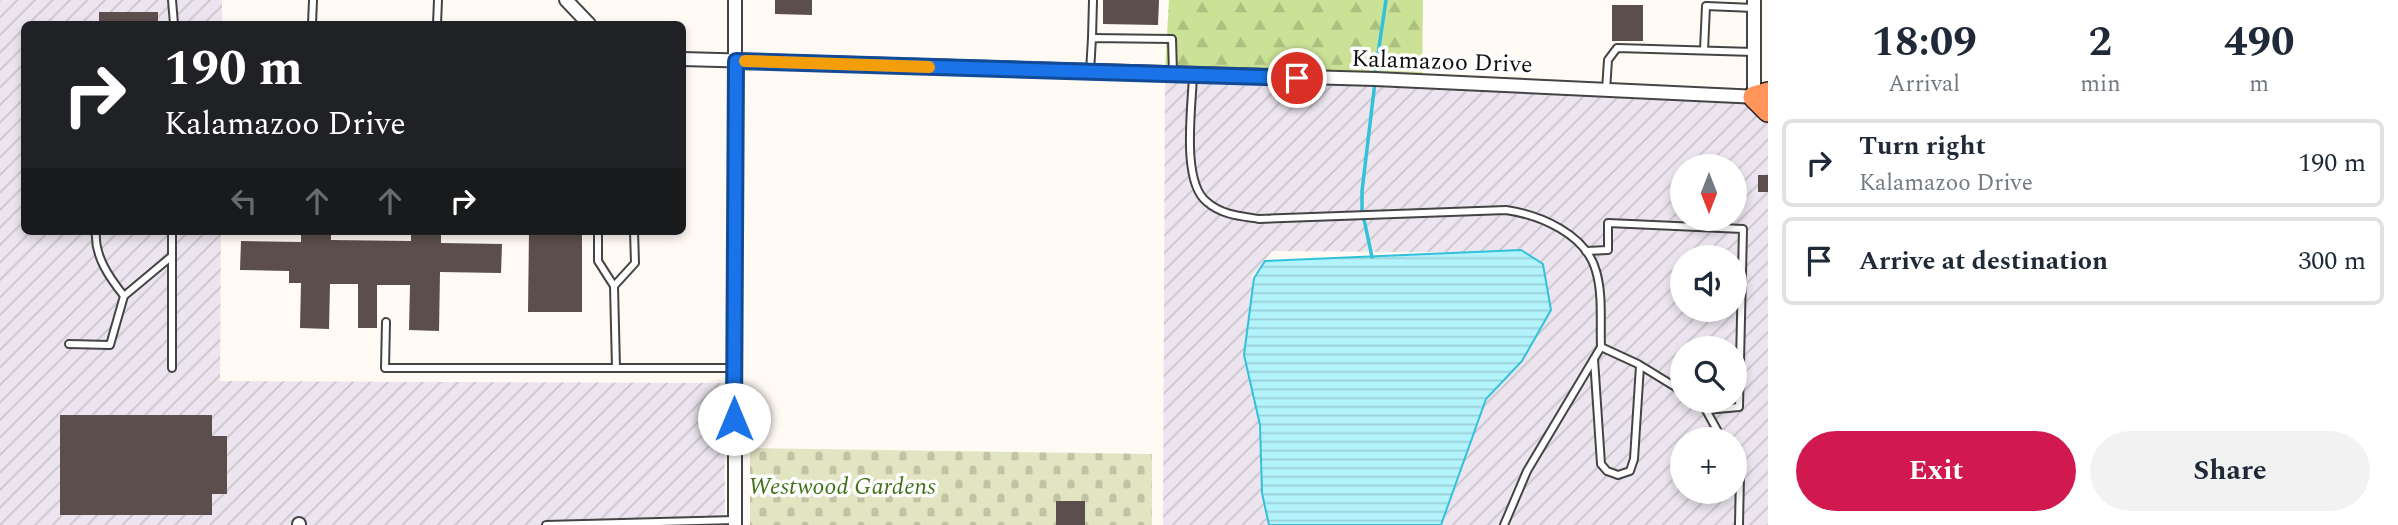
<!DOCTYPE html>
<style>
body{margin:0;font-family:Spectral,serif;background:#f2f2f3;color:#1f2937;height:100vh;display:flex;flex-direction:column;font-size:26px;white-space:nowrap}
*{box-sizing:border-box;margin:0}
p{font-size:23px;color:#747a83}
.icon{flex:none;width:38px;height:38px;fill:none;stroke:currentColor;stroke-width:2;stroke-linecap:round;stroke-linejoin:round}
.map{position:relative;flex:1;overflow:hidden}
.side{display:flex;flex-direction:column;background:#fff;width:630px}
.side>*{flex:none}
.top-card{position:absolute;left:21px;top:21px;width:665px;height:214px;border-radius:10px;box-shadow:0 4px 10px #0003;background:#202124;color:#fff;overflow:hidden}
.needle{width:46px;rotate:180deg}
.tools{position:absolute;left:1670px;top:154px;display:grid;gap:14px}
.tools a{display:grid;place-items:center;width:77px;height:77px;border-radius:50%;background:#fff;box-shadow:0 4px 10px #0003;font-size:35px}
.pin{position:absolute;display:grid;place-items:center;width:60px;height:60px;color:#fff;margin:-30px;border:4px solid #fff;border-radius:50%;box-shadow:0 2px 7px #0007}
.me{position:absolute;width:77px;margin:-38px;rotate:0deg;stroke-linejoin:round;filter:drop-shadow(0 0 5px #0008)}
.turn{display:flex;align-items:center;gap:24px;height:147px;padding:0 28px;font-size:32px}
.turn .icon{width:91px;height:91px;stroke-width:2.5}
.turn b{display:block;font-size:49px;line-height:60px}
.lanes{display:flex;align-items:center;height:66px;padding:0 28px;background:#0003;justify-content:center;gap:35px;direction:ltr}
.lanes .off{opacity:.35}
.eta{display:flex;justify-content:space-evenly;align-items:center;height:119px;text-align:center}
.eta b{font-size:42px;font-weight:700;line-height:49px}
.primary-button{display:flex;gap:14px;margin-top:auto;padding:14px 28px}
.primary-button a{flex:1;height:80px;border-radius:42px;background:#d1194f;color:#fff;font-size:28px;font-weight:700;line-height:80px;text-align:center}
.primary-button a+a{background:#f2f2f3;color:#1f2937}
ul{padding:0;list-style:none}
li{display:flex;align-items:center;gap:21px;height:88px;margin:0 14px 10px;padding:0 14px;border:4px solid #e0e1e3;border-radius:10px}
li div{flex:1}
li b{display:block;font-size:26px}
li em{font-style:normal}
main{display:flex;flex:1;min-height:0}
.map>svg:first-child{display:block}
.industrial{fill:url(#industrial-furrows);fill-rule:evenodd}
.forest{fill:url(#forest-firs)}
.cemetery{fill:url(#cemetery-stones)}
.water{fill:url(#water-rules);stroke:#32c1db;stroke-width:2}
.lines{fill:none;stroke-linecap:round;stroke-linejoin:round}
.stream{stroke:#32c1db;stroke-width:3.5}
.building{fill:#5b4e4c}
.service-casing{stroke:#444;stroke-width:10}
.minor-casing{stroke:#444;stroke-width:16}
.trunk-casing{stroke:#222;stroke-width:24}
.service{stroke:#fff;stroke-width:6}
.minor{stroke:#fff;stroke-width:12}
.trunk{stroke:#ff955b;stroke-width:21}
.route-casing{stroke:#114b97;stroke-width:18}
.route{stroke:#1a73e8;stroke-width:12}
.slow{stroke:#f59e0b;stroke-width:12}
.labels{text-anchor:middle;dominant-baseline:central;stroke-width:7;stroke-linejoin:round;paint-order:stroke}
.street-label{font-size:24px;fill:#111;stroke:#fff}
.park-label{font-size:24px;font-style:italic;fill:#417118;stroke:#fff}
</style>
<main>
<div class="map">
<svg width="1768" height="525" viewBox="0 0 1768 525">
<defs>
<pattern id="industrial-furrows" width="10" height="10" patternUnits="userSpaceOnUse" patternTransform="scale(1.75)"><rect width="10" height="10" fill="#ece5ef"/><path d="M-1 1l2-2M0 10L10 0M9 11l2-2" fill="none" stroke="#c9c3cc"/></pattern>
<pattern id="forest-firs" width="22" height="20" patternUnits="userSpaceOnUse" patternTransform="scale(1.75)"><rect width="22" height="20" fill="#cae196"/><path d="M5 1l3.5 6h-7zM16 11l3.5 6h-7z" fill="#acc080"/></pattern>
<pattern id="cemetery-stones" width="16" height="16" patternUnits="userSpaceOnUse" patternTransform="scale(1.75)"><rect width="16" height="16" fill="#e2e5c1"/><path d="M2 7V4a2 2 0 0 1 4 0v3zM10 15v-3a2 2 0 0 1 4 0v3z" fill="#c1c3a5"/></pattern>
<pattern id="water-rules" width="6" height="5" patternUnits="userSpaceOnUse" patternTransform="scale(1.75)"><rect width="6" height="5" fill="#b3f3fc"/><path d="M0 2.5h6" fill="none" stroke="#99cfd7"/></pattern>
</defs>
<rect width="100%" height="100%" fill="#fffaf4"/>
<g class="industrial">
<polygon points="0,0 222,0 222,24 24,24 24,231 221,231 220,381 724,383 725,525 0,525"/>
<path d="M1165 71 1422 84 1768 89V525H1442L1490 387 1545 312 1540 261 1513 253 1272 251 1252 276 1261 459 1283 525H1163ZM1682 166H1734V219H1682ZM1682 257H1734V310H1682ZM1682 348H1734V401H1682ZM1682 439H1734V492H1682Z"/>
</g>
<polygon class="forest" points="1169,0 1423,0 1422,84 1165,71"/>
<polygon class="cemetery" points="750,448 1152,454 1152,525 750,525"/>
<polygon class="water" points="1521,250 1543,264 1551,310 1522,361 1486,399 1441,525 1269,525 1262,493 1260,425 1244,355 1254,278 1265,261"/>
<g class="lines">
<g class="stream">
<polyline points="1375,74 1386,0"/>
<polyline points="1372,257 1362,210 1362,191 1375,82"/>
</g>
</g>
<g class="building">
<polygon points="775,0 812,0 812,15 775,14"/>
<polygon points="1103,0 1159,0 1158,25 1103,24"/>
<rect x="1612" y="5" width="31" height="36"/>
<rect x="99" y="12" width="59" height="12"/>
<rect x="1758" y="175" width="10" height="17"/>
<polygon points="301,231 331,231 331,240 411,241 411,231 441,231 441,243 502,244 501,273 440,272 439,331 409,330 410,285 377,285 377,328 358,328 358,284 330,284 329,329 300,328 301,283 289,283 289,271 240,270 241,241 301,242"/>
<polygon points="529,231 582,231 582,312 528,312"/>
<polygon points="60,415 212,415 212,436 227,436 227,494 212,494 212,515 60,515"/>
<rect x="1056" y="501" width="29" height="24"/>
</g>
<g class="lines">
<defs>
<g id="service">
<polyline points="172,0 174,24"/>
<polyline points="312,24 313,0"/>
<polyline points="437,24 438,0"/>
<polyline points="1092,38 1093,0"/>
<polyline points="1704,50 1706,6 1754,8"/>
<polyline points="1090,72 1092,38 1172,39 1173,73"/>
<path d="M1193 75C1192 107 1181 182 1207 202 1222 215 1240 216 1259 219L1506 210C1540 215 1586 234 1596 271 1603 294 1600 323 1601 347L1638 364 1682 391"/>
<polyline points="1606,90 1608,60 1617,48 1754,52"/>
<path d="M96 231C94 256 109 277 124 296"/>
<polyline points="598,231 598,261 614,286 616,368"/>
<polyline points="1586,251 1608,250 1608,223 1743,229 1739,407 1706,410"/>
<polyline points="172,256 172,368"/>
<polyline points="614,286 635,263 634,231"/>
<polyline points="386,322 385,368 734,368"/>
<polyline points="69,344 110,345 124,296 172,256 172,231"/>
<polyline points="1594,359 1601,464 1607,471 1618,475 1630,471 1634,459 1640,366"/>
<polyline points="1697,401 1706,410 1722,439"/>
<polyline points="1734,463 1740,474 1739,525"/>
<polyline points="546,525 735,520"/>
<polyline points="1504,525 1527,471 1601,347"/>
</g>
<g id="minor">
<polyline points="566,0 589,24"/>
<polyline points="1754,0 1754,97"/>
<polyline points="682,59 1375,79 1759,97"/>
<polyline points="299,525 299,524"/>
<polyline points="735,525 735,0"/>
</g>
<polyline id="trunk" points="1768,93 1754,97 1768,111"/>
</defs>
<use href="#service" class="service-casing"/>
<use href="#minor" class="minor-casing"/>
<use href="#trunk" class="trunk-casing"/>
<use href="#service" class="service"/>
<use href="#minor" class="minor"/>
<use href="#trunk" class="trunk"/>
</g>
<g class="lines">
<defs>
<polyline id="route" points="734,419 736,61 1297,78"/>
</defs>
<use href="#route" class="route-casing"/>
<use href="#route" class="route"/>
<polyline class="slow" points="745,61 929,67"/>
</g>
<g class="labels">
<g class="street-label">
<text transform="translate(1442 62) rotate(2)">Kalamazoo Drive</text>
</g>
<g class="park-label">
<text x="842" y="487">Westwood Gardens</text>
</g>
</g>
</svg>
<div class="tools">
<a><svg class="needle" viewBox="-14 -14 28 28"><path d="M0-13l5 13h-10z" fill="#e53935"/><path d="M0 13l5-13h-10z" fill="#747a83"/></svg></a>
<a><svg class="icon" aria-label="sound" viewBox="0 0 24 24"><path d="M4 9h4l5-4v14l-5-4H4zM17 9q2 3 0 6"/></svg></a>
<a><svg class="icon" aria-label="search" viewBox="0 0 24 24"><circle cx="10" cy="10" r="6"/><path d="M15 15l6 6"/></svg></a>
<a>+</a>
</div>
<div class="pin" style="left:1297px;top:78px;background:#d93025"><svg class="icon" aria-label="arrive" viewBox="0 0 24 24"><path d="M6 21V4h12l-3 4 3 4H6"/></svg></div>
<svg class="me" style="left:734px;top:419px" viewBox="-20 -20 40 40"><circle r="19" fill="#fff"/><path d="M0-13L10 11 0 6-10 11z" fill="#1a73e8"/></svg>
<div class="top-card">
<div class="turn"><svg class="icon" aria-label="right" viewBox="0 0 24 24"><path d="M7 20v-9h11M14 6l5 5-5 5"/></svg><div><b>190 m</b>Kalamazoo Drive</div></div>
<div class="lanes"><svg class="icon off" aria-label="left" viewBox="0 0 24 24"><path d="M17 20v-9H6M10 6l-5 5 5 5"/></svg><svg class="icon off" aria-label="ahead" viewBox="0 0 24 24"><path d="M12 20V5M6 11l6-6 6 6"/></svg><svg class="icon off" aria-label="ahead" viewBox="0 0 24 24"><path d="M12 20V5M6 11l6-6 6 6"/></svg><svg class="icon" aria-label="right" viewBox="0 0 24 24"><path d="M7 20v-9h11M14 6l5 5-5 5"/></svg></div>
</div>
</div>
<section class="side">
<div class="eta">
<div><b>18:09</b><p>Arrival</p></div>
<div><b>2</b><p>min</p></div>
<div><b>490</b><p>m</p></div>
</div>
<ul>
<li><svg class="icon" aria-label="right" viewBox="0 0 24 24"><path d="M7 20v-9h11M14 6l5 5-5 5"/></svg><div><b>Turn right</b><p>Kalamazoo Drive</p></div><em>190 m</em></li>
<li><svg class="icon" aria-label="arrive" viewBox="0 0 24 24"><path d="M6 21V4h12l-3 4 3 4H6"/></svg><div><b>Arrive at destination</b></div><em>300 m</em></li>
</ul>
<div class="primary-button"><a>Exit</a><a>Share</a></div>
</section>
</main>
